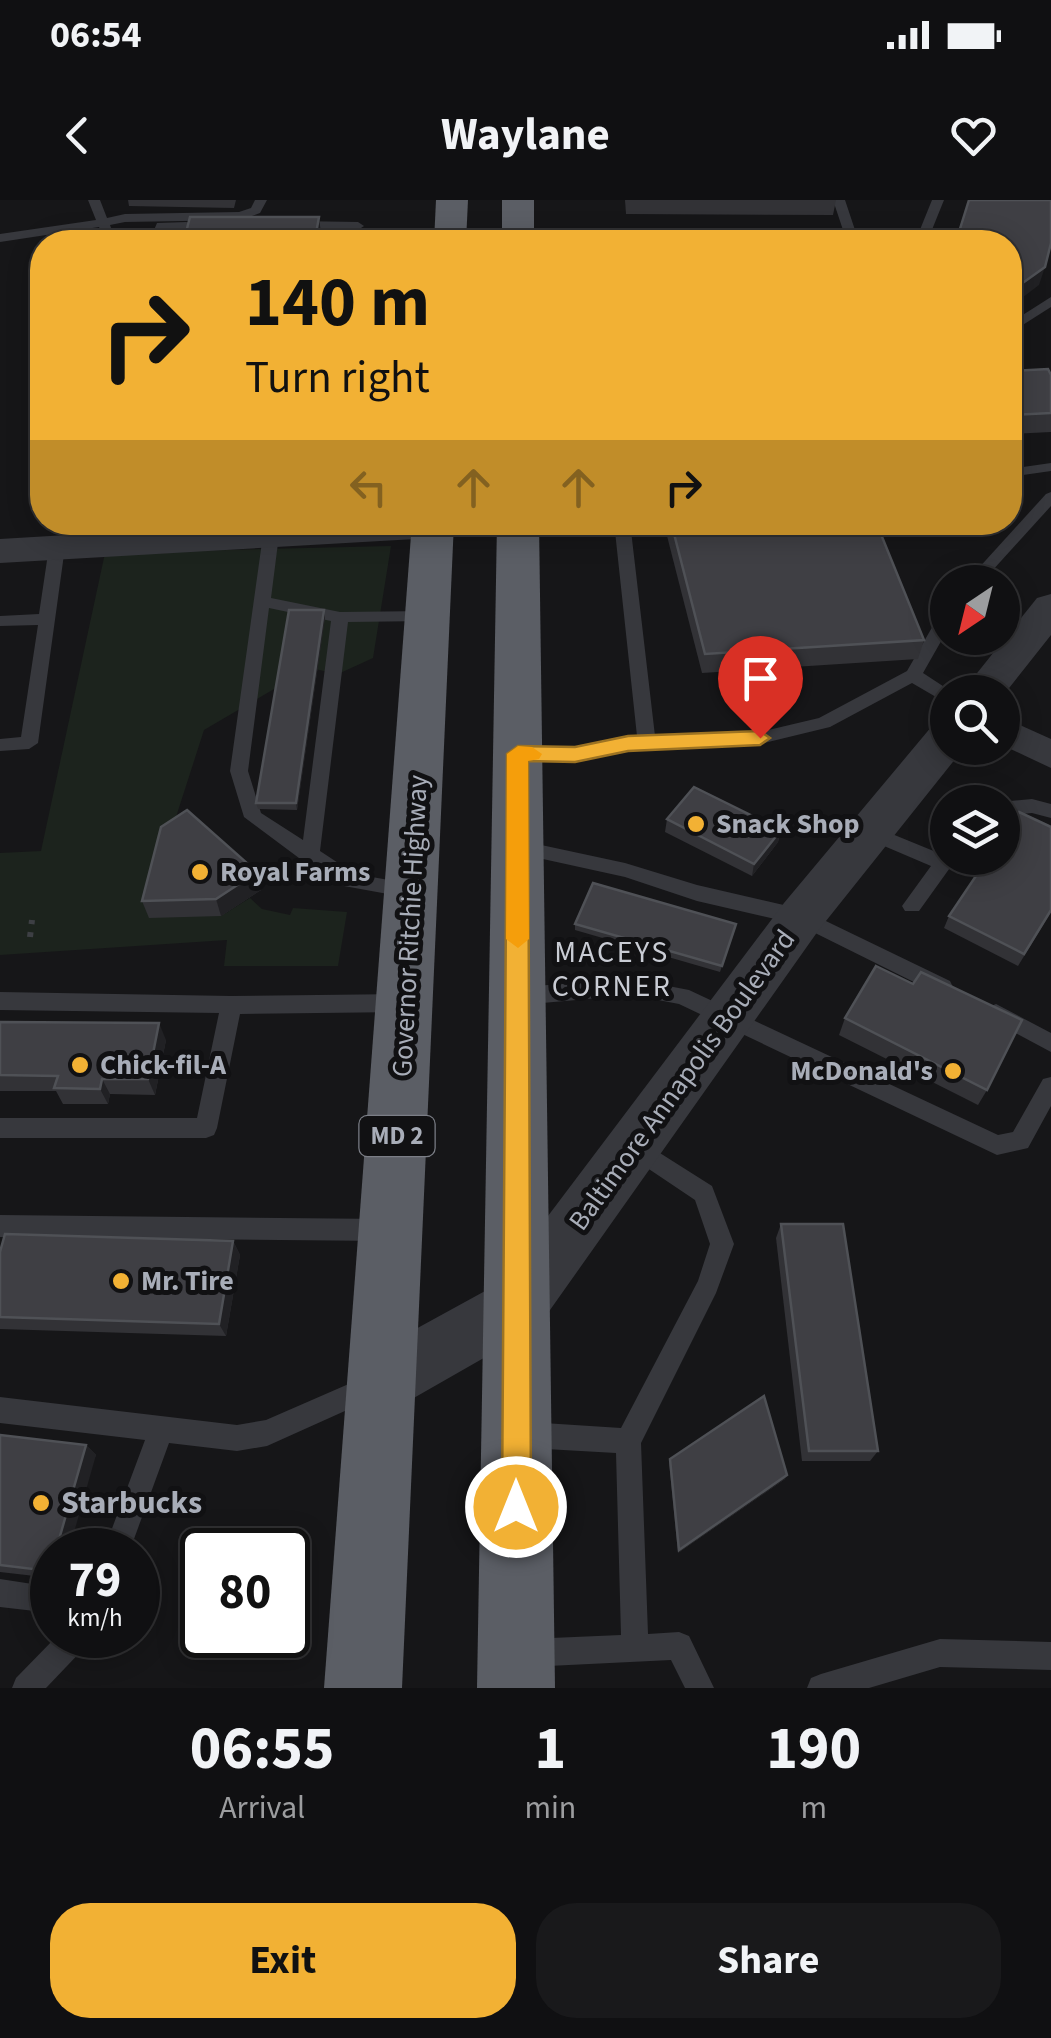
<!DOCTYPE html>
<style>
body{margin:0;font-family:"Source Sans 3",sans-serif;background:#19191b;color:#f1f3f6;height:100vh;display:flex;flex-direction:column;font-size:38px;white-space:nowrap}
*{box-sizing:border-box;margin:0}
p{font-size:32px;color:#9c9d9f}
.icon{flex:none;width:55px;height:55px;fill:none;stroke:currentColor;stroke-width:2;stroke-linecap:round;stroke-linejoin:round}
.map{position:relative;height:1488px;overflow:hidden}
.sheet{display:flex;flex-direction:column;background:#101012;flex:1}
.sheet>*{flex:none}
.top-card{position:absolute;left:30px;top:30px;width:992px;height:305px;border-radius:40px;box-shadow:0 5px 25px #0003,0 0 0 2px #303032;background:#f2b134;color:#111;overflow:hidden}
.needle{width:65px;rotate:215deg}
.fabs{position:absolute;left:930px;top:365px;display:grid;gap:20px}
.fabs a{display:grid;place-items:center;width:90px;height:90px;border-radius:50%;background:#101012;box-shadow:0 5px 25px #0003,0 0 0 2px #303032;font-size:50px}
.speed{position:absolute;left:30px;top:1328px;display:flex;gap:20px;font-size:50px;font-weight:700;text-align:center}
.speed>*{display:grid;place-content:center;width:130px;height:130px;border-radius:50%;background:#101012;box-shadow:0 5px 25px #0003,0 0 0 2px #303032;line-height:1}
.speed small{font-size:25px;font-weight:400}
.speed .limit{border:5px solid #111;border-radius:15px;background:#fff;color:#111}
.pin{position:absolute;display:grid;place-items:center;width:85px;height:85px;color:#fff;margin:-102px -42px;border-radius:50% 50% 50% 0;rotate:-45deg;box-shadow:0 0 10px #0007}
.pin .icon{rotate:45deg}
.me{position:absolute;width:110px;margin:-55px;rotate:0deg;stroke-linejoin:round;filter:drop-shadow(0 0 8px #0008)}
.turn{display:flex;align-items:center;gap:35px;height:210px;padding:0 50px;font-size:45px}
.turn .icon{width:130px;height:130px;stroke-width:2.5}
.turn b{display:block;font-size:70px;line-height:85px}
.lanes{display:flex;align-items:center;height:95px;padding:0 50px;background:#0003;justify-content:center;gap:50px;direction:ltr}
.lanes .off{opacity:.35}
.eta{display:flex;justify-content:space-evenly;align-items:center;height:170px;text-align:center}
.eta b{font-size:60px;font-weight:700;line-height:70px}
.action{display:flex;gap:20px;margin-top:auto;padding:20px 50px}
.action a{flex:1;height:115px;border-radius:40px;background:#f2b134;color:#111;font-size:40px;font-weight:700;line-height:115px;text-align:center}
.action a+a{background:#19191b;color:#f1f3f6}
.status{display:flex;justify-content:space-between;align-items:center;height:70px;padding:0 50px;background:#101012;direction:ltr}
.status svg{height:28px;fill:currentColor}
header{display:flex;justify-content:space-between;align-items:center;height:130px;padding:0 50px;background:#101012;font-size:45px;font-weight:700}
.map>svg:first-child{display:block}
.green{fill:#1c231d}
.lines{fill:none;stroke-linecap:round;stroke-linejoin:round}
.path{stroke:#3d3f44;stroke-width:6;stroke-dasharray:5 8;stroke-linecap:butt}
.service{fill:#37383d;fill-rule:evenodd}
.minor{fill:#37383d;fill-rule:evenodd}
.tertiary{fill:#37383d;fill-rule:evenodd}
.trunk{fill:#5b5e65;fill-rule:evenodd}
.wall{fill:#323236}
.shaded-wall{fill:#212124}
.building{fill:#3f3f44;stroke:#4f5156;stroke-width:2.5}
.route{fill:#f2b134;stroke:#9d7322;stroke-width:2.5}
.slow{fill:#f59e0b}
.poi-dot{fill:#f2b134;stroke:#111113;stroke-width:4}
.labels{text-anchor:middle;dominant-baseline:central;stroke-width:10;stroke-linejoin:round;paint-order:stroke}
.shield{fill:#111113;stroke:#7b7e86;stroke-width:2.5}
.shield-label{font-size:25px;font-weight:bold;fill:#a8adb8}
.poi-label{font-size:28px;font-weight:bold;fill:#a8adb8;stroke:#111113;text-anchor:start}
.street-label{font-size:28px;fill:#a8adb8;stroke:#111113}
.neighbourhood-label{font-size:30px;letter-spacing:2.5px;fill:#c9ccd4;stroke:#111113}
.near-poi-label{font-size:32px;font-weight:bold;fill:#a8adb8;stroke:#111113;text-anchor:start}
</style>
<div class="status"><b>06:54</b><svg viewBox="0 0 49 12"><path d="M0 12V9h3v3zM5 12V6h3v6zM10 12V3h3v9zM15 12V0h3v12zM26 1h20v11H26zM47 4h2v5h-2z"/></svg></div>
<header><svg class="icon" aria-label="back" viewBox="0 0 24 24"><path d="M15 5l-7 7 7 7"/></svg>Waylane<svg class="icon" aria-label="heart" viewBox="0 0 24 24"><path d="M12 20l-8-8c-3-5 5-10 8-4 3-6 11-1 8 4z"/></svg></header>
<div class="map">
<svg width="1051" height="1488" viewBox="0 0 1051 1488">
<rect width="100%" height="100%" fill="#161618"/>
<polygon class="green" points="391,346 373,458 338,474 310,468 204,530 167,645 221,716 250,698 262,709 290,715 293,708 347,712 338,766 224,766 227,740 0,755 0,653 41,651 105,353"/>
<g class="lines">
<polyline class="path" points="30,737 32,720"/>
<g class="service">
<polygon points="88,0 100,0 107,18 125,14 239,12 251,8 255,0 267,0 260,13 241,20 125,22 110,25 116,42 106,42 99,27 0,42 0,34 96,20"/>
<polygon points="833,0 845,0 859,42 847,42"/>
<polygon points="932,0 944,0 927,42 915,42"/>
<polygon points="519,19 523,20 549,42 536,42 515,26 513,23"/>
<polygon points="295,21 358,22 364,26 358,30 291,28 291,22"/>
<polygon points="186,22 190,23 190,29 166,30 161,42 149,42 157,23"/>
<polygon points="1051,97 1051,107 1010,133 1010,123"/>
<polygon points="1051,263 1051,271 1010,277 1010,269"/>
<polygon points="1051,292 1051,306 982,382 966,382 1046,294"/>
<polygon points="614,322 630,322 655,536 760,532 819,518 907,471 942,410 948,409 948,429 923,473 952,492 948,492 948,504 912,483 830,527 760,544 628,549 575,560 512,559 509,554 512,549 518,548 575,548 637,536"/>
<path d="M271 330 279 335 271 398 340 412 428 411 436 416 428 421 348 422 320 651 355 674 417 685 420 690 417 695 410 698 344 686 303 661 244 617 230 571 263 335ZM269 408 331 421 303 640 261 613 248 571Z"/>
<polygon points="57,342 65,347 38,543 29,549 0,551 0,539 21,537 38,425 0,426 0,416 39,414 49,347"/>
<polygon points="1032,599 1051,604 1051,618 1032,613 1002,616 1001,602"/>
<polygon points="870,625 941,654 948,651 948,658 957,658 919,711 905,711 902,706 931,666 863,637 861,632"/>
<polygon points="518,640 625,663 697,685 801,709 950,781 953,787 950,793 936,793 797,724 697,701 625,677 511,652 509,647 511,642"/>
<polygon points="632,779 689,790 998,935 1013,932 1043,879 1051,877 1051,906 1028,948 997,955 679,804 632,795 520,805 513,802 510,796 513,790 520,787"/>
<polygon points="0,792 231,796 403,794 410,797 413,803 410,809 403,812 240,814 217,928 214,935 206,938 0,938 0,918 197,918 219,813 0,810"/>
<polygon points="996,804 1051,833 1051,852 989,819 986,813 989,807"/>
<polygon points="633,936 712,986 734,1044 716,1093 641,1243 648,1434 679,1432 689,1436 714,1488 685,1488 671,1460 528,1467 518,1463 514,1453 518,1443 528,1439 621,1435 616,1253 528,1248 519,1244 515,1235 519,1226 528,1222 621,1228 698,1081 710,1044 695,1000 625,953 622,946 625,939"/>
<polygon points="0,1015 385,1019 393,1022 397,1030 393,1038 385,1041 0,1037"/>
<polygon points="367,1176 376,1179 379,1188 376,1197 267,1246 237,1251 169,1243 130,1350 104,1350 145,1240 0,1223 0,1197 237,1225 266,1220"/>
<polygon points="0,1379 52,1387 52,1413 0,1407"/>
<polygon points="58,1435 91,1435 87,1445 46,1488 12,1488 16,1478"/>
<polygon points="940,1439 1051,1442 1051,1470 940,1467 869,1488 807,1488 811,1478 821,1474"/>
</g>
<polygon class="minor" points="1002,517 1051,539 1051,568 1002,545"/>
<g class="tertiary">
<polygon points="284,322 450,322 452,326 447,334 433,338 0,363 0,339"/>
<polygon points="1051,394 1051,435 1002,497 1002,492 962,492 1037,398"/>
<polygon points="948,521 948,548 964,548 818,731 538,1127 405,1203 383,1212 361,1203 352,1181 361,1159 496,1085 784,703 932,526"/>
</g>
<g class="trunk">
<polygon points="436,0 468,0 466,42 434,42"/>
<rect x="502" y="0" width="32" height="42"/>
<polygon points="412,322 454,322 402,1488 324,1488"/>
<polygon points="497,322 539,322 555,1488 477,1488"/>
</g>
</g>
<g class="wall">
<polygon points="128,0 236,0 234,8 129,6"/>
<polygon points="625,0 836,0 833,15 626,14"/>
<polygon points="319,17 321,35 320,42 184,42 184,40"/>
<polygon points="1010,171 1051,175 1051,232 1010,234"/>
<polygon points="667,322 876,322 924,440 918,459 702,473 666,332"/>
<polygon points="325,417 297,610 258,609 256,603"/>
<polygon points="667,619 781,630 778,642 752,676 665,632"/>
<polygon points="1051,627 1051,712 1018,766 944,728 949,716"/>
<polygon points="257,672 261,690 221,716 149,718 142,701"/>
<polygon points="575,724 736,724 720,772 575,730"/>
<polygon points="845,818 987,890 978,905 839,835"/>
<polygon points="0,822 166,840 155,895 110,894 108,904 63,904 56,891 0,891"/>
<polygon points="781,1024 878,1251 870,1261 802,1261 776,1038"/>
<polygon points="233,1041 240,1055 226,1136 0,1129 0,1052"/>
<polygon points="0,1235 86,1245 96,1255 52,1350 52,1378 0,1372"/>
<polygon points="670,1259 785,1279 678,1353 669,1262"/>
</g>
<g class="shaded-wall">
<polygon points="319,17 321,35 320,42 316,42"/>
<polygon points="1045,67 1039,85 1010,107 1010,92"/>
<polygon points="324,410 325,417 297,610 296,603"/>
<polygon points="781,630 778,642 752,676 754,664"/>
<polygon points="257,672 261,690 221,716 216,699"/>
<polygon points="159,823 166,840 155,895 148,879"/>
<polygon points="102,879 110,894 108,904 100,889"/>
<polygon points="233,1041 240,1055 226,1136 219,1124"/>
<polygon points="86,1245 96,1255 69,1350 56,1350"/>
<polygon points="787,1275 785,1279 678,1353 679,1350"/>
</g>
<g class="building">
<polygon points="969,0 1051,0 1051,43 1045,67 1010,92 1010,42 942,42 959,32"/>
<polygon points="190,17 319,17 315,39 184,40"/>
<polygon points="1048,169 1051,175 1051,213 1010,215 1010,171"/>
<polygon points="671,322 876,322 924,440 705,454"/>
<polygon points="289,410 324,410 296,603 256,603"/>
<polygon points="694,587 781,630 754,664 667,619"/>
<polygon points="187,610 257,672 216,699 142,701 161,627"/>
<polygon points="1019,612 1051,627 1051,710 1024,754 949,716 988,658 1002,658 1002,637"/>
<polygon points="593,683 736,724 722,766 575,724"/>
<polygon points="876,766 913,784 921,772 1022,820 987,890 845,818"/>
<polygon points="0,822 159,823 148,879 102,879 100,889 54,888 58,876 0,875"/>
<polygon points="781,1024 843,1024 878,1251 809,1251"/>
<polygon points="5,1034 233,1041 219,1124 0,1117 0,1052"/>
<polygon points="764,1196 787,1275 679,1350 670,1259"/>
<polygon points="0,1235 86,1245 56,1350 52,1350 52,1360 49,1371 0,1365"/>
</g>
<polygon class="route" points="760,531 770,538 760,545 628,551 575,562 528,561 531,1307 527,1318 516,1322 506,1318 502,1307 507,554 518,546 575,547 628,536"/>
<polygon class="slow" points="532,547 542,554 539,559 528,561 529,739 518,748 506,739 507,554 518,546"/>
<g class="poi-dot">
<circle cx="696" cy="624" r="10"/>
<circle cx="200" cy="672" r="10"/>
<circle cx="80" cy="865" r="10"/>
<circle cx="953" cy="871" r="10"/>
<circle cx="121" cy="1081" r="10"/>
<circle cx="41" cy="1303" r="10"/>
</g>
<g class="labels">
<rect class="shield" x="359.5" y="916" width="75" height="40" rx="8"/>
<g class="shield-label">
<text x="397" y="936">MD 2</text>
</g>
<g class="poi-label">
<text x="716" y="624">Snack Shop</text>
<text x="220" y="672">Royal Farms</text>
<text x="100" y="865">Chick-fil-A</text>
<text x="933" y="871" text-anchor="end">McDonald's</text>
<text x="141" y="1081">Mr. Tire</text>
</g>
<g class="street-label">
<text transform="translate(410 726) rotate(-87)">Governor Ritchie Highway</text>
<text transform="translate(682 880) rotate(-54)">Baltimore Annapolis Boulevard</text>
</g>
<g class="neighbourhood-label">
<text x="612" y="752">MACEYS<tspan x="612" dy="34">CORNER</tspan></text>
</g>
<g class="near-poi-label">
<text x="61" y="1303">Starbucks</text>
</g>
</g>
</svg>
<div class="fabs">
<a><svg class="needle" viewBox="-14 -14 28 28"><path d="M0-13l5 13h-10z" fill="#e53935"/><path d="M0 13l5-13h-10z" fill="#9c9d9f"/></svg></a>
<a><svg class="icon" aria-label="search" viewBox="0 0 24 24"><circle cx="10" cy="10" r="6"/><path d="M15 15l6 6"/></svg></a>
<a><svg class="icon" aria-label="layers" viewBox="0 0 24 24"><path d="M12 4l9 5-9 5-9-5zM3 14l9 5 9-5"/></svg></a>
</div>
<div class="speed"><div>79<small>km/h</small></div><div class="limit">80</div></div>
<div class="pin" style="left:760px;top:538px;background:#d93025"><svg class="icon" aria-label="arrive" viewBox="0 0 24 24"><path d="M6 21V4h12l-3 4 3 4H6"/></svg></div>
<svg class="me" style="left:516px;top:1307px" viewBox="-20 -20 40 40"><circle r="17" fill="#f2b134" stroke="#fff" stroke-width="3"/><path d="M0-11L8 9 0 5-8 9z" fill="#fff"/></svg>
<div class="top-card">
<div class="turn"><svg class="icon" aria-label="right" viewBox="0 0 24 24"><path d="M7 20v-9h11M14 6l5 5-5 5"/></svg><div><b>140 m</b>Turn right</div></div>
<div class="lanes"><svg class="icon off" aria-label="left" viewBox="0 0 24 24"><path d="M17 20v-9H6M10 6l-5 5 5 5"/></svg><svg class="icon off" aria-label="ahead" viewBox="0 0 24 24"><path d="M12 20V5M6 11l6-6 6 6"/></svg><svg class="icon off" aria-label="ahead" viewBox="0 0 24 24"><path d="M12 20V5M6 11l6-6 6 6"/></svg><svg class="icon" aria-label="right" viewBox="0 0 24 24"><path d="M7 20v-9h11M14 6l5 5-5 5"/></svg></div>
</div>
</div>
<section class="sheet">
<div class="eta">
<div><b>06:55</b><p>Arrival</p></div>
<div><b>1</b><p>min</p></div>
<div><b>190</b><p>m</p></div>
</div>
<div class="action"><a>Exit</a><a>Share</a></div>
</section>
